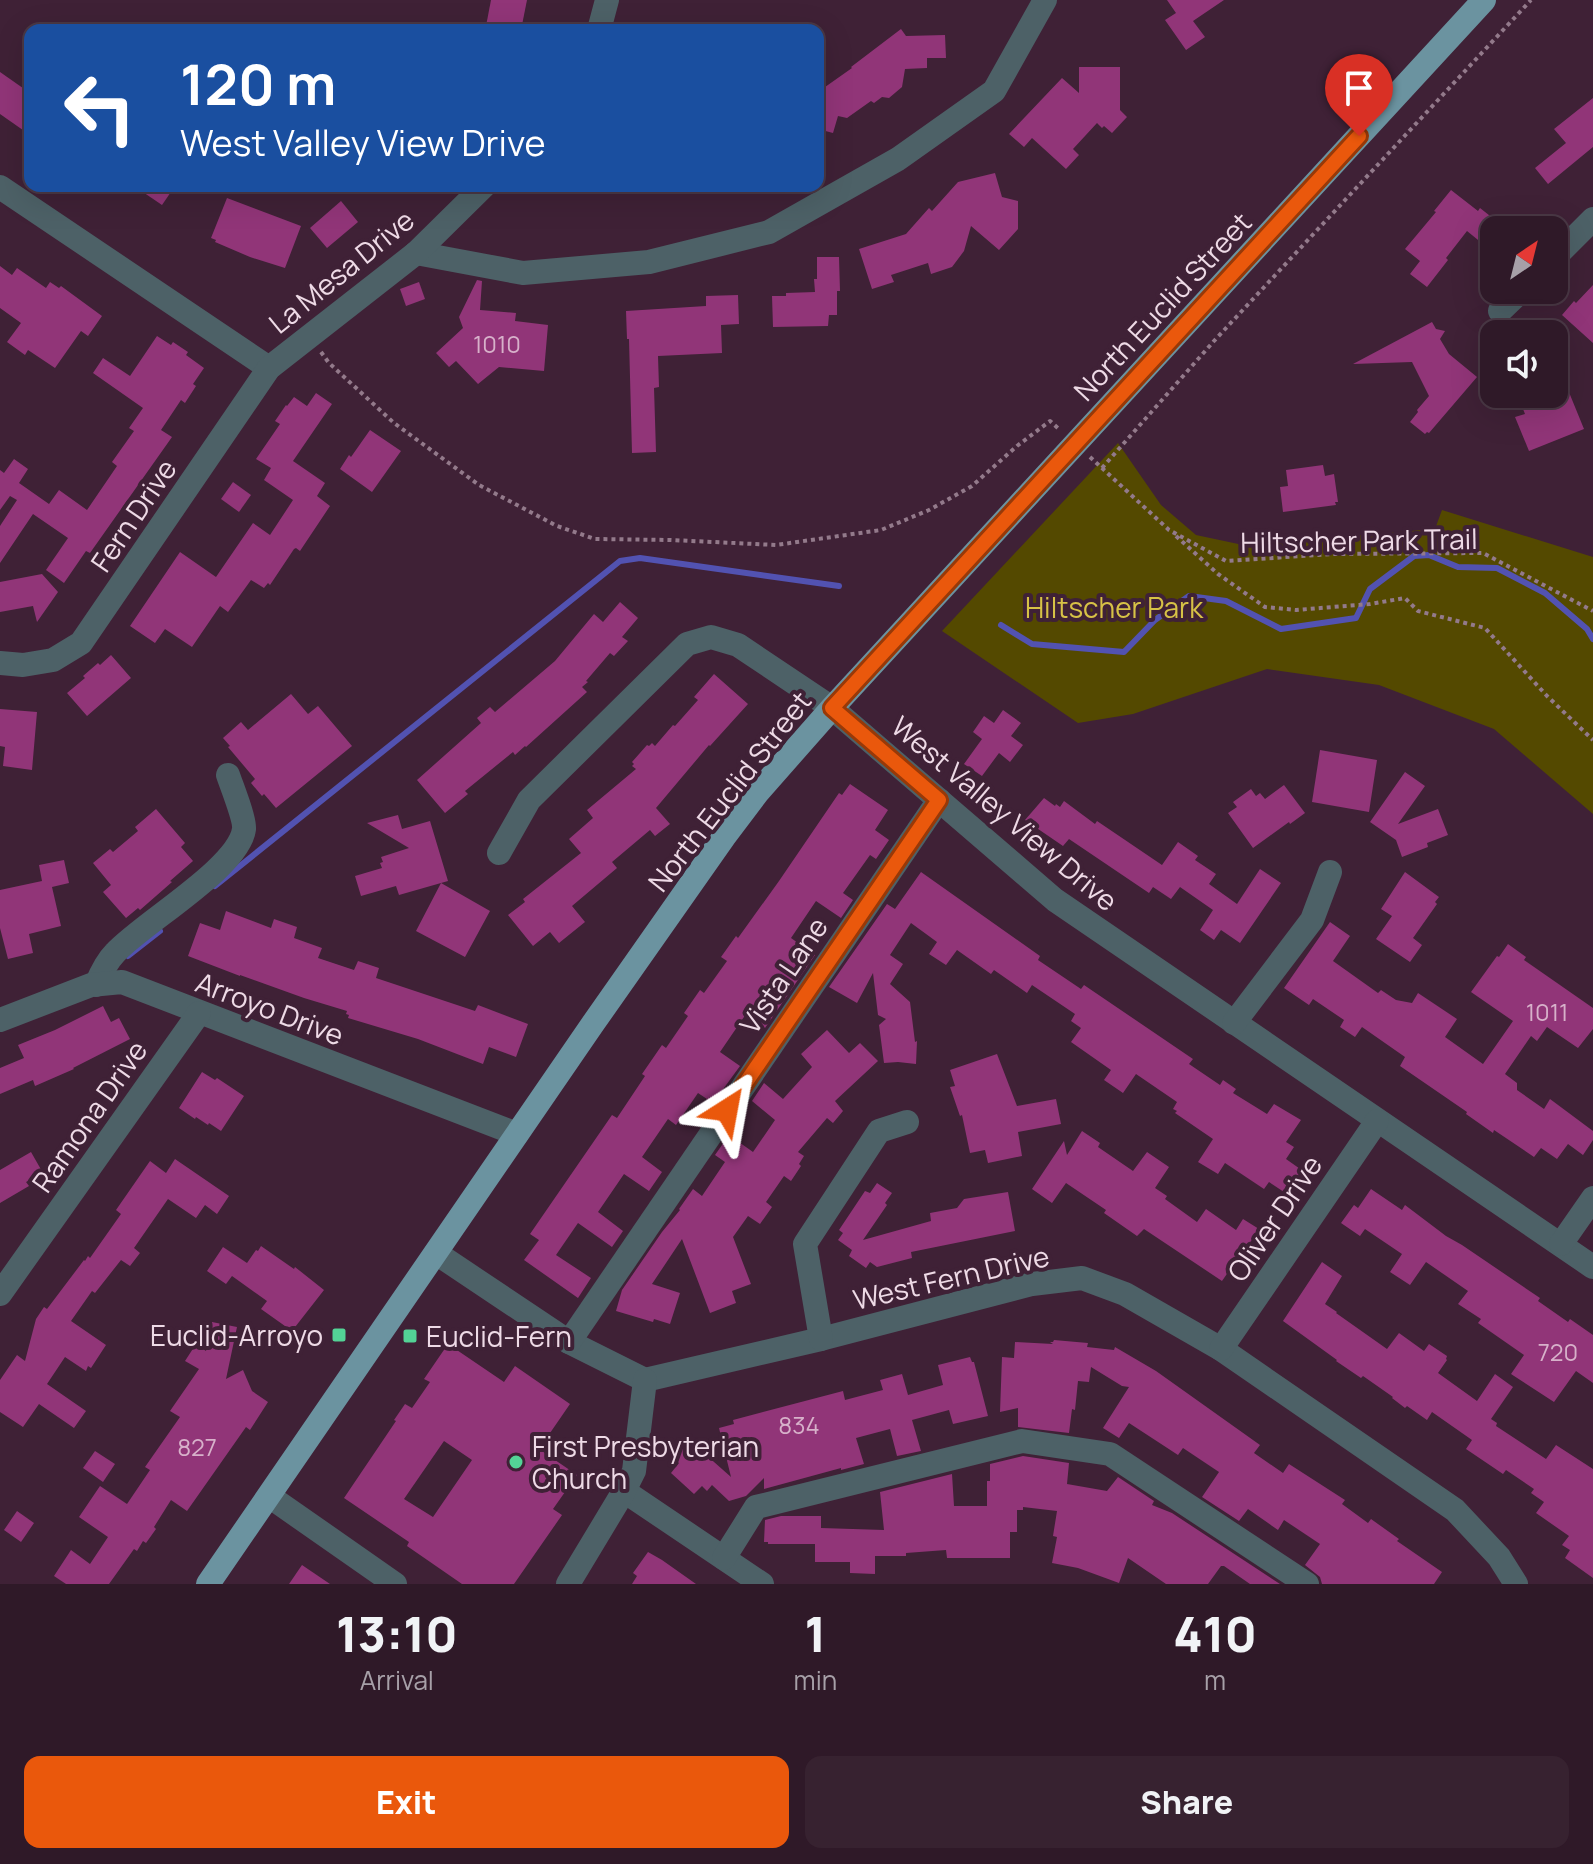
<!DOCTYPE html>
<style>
body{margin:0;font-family:Manrope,sans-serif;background:#372230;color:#f1f3f6;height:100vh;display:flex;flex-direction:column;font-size:30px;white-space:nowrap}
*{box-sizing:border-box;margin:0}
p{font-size:26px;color:#a7a0a8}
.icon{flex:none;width:44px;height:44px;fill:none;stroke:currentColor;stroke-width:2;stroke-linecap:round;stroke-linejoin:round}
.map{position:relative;height:1584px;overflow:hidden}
.sheet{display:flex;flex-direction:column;background:#2f1928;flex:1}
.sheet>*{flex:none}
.guide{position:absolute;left:24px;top:24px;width:800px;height:168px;border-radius:16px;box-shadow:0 8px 32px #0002,0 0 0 2px #4a3845;background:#1a4fa0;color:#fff;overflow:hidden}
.needle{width:52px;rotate:35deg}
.controls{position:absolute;left:1480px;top:216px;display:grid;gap:16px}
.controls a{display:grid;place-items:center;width:88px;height:88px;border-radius:16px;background:#2f1928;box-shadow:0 8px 32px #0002,0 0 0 2px #4a3845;font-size:40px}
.pin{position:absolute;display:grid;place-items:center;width:68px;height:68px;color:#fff;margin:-82px -34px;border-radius:50% 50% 50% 0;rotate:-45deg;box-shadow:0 0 8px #0007}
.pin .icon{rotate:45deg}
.me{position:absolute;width:88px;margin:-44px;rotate:34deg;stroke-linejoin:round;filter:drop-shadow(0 0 6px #0008)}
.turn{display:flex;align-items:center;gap:28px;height:168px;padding:0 24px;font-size:36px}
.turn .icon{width:104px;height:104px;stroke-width:2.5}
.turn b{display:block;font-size:56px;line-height:68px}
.eta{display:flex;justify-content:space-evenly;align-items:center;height:136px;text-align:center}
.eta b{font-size:48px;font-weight:800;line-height:56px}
.cta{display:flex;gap:16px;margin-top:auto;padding:16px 24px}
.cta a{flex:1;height:92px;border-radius:16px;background:#ea580c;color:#fff;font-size:32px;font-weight:800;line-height:92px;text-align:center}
.cta a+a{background:#372230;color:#f1f3f6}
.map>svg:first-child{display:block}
.green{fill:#544900}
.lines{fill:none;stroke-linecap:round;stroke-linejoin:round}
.stream{stroke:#5252b1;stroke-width:6}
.building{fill:#913578;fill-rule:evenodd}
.path{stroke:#937a8b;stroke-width:4;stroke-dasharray:4 4;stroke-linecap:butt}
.minor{stroke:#4d6167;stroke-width:24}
.major{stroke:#6b93a0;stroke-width:24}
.route-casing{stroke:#983908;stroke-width:20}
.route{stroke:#ea580c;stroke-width:14}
.poi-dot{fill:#53d396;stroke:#3f2136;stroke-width:3}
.labels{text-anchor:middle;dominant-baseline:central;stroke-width:8;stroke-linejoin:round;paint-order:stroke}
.number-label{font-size:24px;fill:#d7b1ca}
.street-label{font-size:28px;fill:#eedae6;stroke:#3f2136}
.park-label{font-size:28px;fill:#d7c246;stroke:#3f2136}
.poi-label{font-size:28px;fill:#eedae6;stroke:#3f2136;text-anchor:start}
</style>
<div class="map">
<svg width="1593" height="1584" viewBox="0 0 1593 1584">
<rect width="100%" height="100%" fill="#3f2136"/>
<polygon class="green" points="1118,443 1161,505 1196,535 1243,545 1435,529 1442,510 1593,557 1593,814 1494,729 1379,685 1267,669 1133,714 1078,723 942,631"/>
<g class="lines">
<g class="stream">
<polyline points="1001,625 1032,644 1124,652 1155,620 1189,596 1226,601 1281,629 1356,618 1370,589 1414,556 1429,555 1458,567 1497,568 1545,593 1587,629 1593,639"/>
<polyline points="215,886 620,561 640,558 839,586"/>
<polyline points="128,956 160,931"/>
</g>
</g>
<g class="building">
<polygon points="491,0 527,0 521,30 506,30 486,26"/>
<polygon points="1167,0 1224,0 1193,21 1205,37 1186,50 1165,20 1176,13"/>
<polygon points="901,29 906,36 945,35 946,58 927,58 927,68 905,69 902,87 889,98 882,97 874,103 871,101 847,118 838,116 833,133 818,129 818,92 852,68 851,67"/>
<polygon points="1079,67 1120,67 1120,110 1127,117 1112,133 1104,126 1102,128 1097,123 1073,149 1079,155 1066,169 1032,138 1024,147 1009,134 1062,78 1079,93"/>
<polygon points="0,72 30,93 30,135 0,114"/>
<polygon points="1593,98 1593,147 1548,184 1535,168 1566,143 1554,129"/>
<polygon points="995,173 1002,197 1018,201 1018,229 999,250 971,226 964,251 952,267 931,274 928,263 891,275 894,282 872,289 859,249 906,234 929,208 932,211 958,182"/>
<polygon points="134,186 175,186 162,205"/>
<polygon points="1451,190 1478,211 1480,208 1499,223 1483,244 1467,231 1446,258 1448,260 1427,287 1410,274 1420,261 1405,249 1436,212 1434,211"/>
<polygon points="227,198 301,226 285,268 250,257 215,242 216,240 211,238"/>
<polygon points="341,201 358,222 327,248 310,228"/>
<polygon points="817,257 839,257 840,291 837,291 837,315 829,315 828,326 773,327 772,296 786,296 786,293 815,292 814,279 817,279"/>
<polygon points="0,266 12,275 17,268 46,288 50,282 59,288 61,286 102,316 88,336 81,331 55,368 28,350 25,355 7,342 21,323 0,308"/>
<polygon points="477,280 482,281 480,310 516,313 515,321 548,325 544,371 499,367 478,384 456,361 449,367 436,353 463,328 459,317"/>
<polygon points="419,282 425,299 406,306 400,289"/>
<polygon points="1593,285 1593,343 1562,315 1574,301 1576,303"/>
<polygon points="738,295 739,324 721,325 722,353 658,356 659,387 654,388 656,452 632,453 629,339 627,339 626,311 706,306 706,296"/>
<polygon points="1432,322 1436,329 1445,331 1440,339 1449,354 1477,377 1429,433 1427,432 1425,434 1410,422 1418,412 1417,410 1429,396 1412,362 1353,364"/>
<polygon points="157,336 171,345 173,342 188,352 186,355 204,368 193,384 196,386 185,403 181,400 161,430 172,437 90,553 86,551 64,583 46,570 68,538 33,514 0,563 0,526 17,500 10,496 0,510 0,470 4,473 14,459 28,469 19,483 49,504 59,490 87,510 117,466 112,462 134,431 129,428 143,408 93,373 103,358 130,376"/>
<polygon points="1555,358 1584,429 1529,451 1515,417 1525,414 1517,394 1554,394"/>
<polygon points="316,393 332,404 293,461 325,483 317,496 330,506 300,551 296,548 294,549 270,585 268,583 264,588 251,580 228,612 220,606 192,647 165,629 155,643 130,626 180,552 216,577 253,523 270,535 293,500 264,480 271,468 256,459 280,424 275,421 286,405 287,406 294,397 307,406"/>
<polygon points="370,430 401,451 372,492 340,469 349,455 351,457"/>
<polygon points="1323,465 1325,476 1334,474 1338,502 1335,502 1336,505 1283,512 1280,487 1288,486 1286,470"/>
<polygon points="233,482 251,495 239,512 221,499"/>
<polygon points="42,574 58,592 37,622 33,606 0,612 0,582"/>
<polygon points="620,602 638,618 622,637 628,641 614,656 610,653 586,681 588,682 582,687 587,692 526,747 525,746 515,755 513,752 465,791 468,794 445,813 417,780 481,723 477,718 490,707 495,712 555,661 594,614 603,622"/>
<polygon points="111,655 131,678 87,716 67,693 85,678 83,676 98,663 100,665"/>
<polygon points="714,674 748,704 710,746 709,745 656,808 670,824 655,836 650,830 612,862 617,868 572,906 585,922 559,943 550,932 533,946 508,915 525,902 523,899 581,853 569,839 593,818 587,810 636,769 632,766 634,764 632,762 647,745 649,746 652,743 655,746 673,725 675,726 698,700 694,697"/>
<polygon points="291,694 308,714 318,706 352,746 276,808 264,794 262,796 251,783 255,779 228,747 230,746 223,738 241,722 248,730"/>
<polygon points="0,709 37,712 32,770 3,766 5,747 0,746"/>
<polygon points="1003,710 1021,723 1011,736 1023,745 1010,762 999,753 982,776 964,764 982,739 973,732 984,716 994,723"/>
<polygon points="1320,750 1377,760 1369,812 1312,802"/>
<polygon points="1405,772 1425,786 1398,824 1438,809 1448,835 1427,843 1428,847 1402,857 1396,840 1370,822"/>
<polygon points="850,784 888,810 875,830 889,840 876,859 870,855 843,893 853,900 841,918 816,901 791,938 815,955 765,1028 746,1014 720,1052 740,1066 713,1103 698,1093 676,1125 668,1119 642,1157 662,1172 649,1191 624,1174 598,1212 623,1231 612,1247 578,1223 556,1255 591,1278 578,1298 524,1260 539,1240 530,1234 612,1115 617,1118 645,1076 642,1074 662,1045 666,1048 688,1016 684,1013 700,990 704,993 727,961 721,957 736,936 738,938 779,881 839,793 842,795"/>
<polygon points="1284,785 1305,813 1290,824 1289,822 1253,848 1228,813 1237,807 1233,802 1251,789 1256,796 1260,793 1265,799"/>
<polygon points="1044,798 1055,806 1056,804 1060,807 1064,801 1095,824 1097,821 1162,865 1178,842 1198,856 1195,860 1216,874 1209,884 1237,904 1260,869 1281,883 1240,943 1221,930 1214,940 1200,930 1213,910 1180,887 1171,899 1153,887 1149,893 1069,839 1063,846 1025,820"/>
<polygon points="156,809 185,843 181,847 193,861 170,881 172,882 140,910 138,908 126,918 103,892 111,885 93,863 110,849 113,852 138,831 135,827"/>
<polygon points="398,815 402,829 430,821 448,881 441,883 490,911 465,957 416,931 441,883 399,895 396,886 361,896 355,876 382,868 380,863 383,862 381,857 409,848 367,823"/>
<polygon points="64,860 69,883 52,887 61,926 29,934 33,953 8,959 0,928 0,890 42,881 39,865"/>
<polygon points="921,872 1040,956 1038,960 1081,989 1084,985 1193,1059 1189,1064 1220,1085 1223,1080 1236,1089 1233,1093 1267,1114 1274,1104 1301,1120 1286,1142 1294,1147 1286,1159 1303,1171 1287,1194 1269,1182 1264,1189 1225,1163 1218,1174 1198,1162 1213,1139 1175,1113 1177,1111 1173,1109 1177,1102 1136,1074 1123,1093 1104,1080 1111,1070 1071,1042 1081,1028 1071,1021 1075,1014 1032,985 1027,993 994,970 991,974 957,950 946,965 929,954 937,942 911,923 890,955 903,964 890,984 910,1002 915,1042 917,1041 916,1064 898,1062 884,1063 879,1025 886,1019 878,1015 873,973 857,1003 829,987 887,904 895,909"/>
<polygon points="1405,872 1439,897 1435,902 1437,904 1413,938 1422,945 1410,962 1376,939 1392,916 1381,909"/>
<polygon points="226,911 271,928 274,919 297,927 294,938 322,948 318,958 354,970 358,961 379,968 376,978 475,1011 478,1005 528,1024 516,1057 489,1047 483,1064 418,1039 348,1018 349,1015 346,1014 347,1011 304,998 240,975 240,976 188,956 200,923 220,930"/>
<polygon points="1330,922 1350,936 1333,961 1378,993 1381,990 1396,1000 1412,1003 1418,993 1457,1019 1445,1037 1483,1064 1513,1021 1471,992 1497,956 1499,957 1508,944 1526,957 1524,960 1593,1008 1593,1029 1578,1048 1547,1027 1537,1041 1531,1036 1505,1074 1517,1083 1517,1090 1544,1109 1550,1099 1593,1131 1593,1140 1583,1155 1568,1144 1557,1159 1541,1148 1534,1157 1494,1130 1493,1133 1466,1114 1467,1112 1400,1066 1405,1057 1362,1027 1355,1037 1340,1027 1344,1020 1313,999 1309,1005 1284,988"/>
<polygon points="103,1006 111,1022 119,1018 130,1039 73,1068 74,1069 35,1086 33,1080 0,1094 0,1068 24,1058 18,1045 55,1030"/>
<polygon points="827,1030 849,1053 860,1043 878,1061 835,1101 843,1111 833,1123 827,1118 798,1152 804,1156 799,1164 801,1166 791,1181 784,1176 766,1202 772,1207 760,1224 748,1216 733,1237 751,1284 732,1291 736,1303 710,1313 682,1239 652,1284 680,1293 670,1324 654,1319 653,1322 616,1311 622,1290 662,1232 680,1210 679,1209 693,1189 702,1196 725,1162 715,1155 729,1135 753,1152 775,1120 752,1101 764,1083 783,1099 812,1067 801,1054"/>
<polygon points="997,1054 1017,1106 1056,1099 1061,1124 1018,1132 1022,1156 988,1163 985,1150 970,1153 962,1115 960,1116 950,1087 955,1086 950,1070"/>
<polygon points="202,1072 215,1080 217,1078 244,1096 221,1131 209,1123 208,1125 196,1117 195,1119 179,1108"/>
<polygon points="1082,1131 1100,1143 1098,1147 1133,1171 1147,1152 1169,1167 1155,1188 1167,1196 1165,1199 1197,1222 1206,1209 1236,1230 1243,1219 1259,1229 1241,1256 1240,1255 1222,1281 1144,1229 1137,1236 1104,1213 1106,1210 1066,1183 1052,1203 1032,1189 1064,1141 1067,1155"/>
<polygon points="31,1152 43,1173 26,1182 29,1186 0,1203 0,1170"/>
<polygon points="175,1159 229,1196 217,1214 205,1205 196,1218 168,1199 134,1248 140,1253 130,1266 121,1260 95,1293 92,1291 71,1321 106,1345 91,1368 88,1366 86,1371 65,1357 47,1384 86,1411 74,1428 39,1404 23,1427 0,1412 0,1380 17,1355 25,1361 36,1319 44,1307 47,1309 84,1260 85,1261 88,1256 90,1258 121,1214 116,1210 150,1161 166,1173"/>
<polygon points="877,1183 892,1193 885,1203 887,1205 863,1240 931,1221 930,1213 957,1208 964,1199 1008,1192 1015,1231 911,1252 912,1258 877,1267 870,1262 866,1268 849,1256 852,1250 838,1240 843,1233 839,1230 865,1191 870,1193"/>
<polygon points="1371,1189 1402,1210 1405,1205 1446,1236 1462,1245 1540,1298 1538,1301 1568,1322 1570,1319 1593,1335 1593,1383 1576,1371 1554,1402 1511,1374 1524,1355 1478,1323 1481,1319 1458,1304 1468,1291 1426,1262 1410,1285 1390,1272 1402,1254 1365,1229 1360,1236 1341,1223 1354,1205 1358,1208"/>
<polygon points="261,1246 294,1269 295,1267 324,1290 292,1331 261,1309 267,1301 232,1276 226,1284 207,1271 223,1247 247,1263 256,1250 258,1251"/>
<polygon points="1322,1262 1342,1276 1325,1304 1337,1312 1336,1313 1387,1349 1399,1333 1424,1351 1429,1344 1447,1356 1446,1359 1447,1360 1438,1373 1477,1401 1495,1374 1513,1387 1491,1419 1497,1423 1496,1426 1546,1459 1556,1445 1593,1469 1593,1578 1565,1558 1570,1550 1562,1545 1569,1536 1536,1513 1544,1502 1531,1493 1534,1489 1506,1470 1503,1474 1466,1449 1472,1440 1432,1412 1427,1420 1407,1406 1405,1408 1392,1398 1393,1397 1363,1376 1361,1378 1336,1361 1337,1360 1283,1321"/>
<polygon points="212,1322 237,1327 226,1379 243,1370 252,1391 268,1402 250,1430 246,1427 187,1511 171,1500 154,1527 156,1529 146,1543 143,1541 137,1551 134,1549 109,1584 66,1584 54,1576 71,1550 90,1564 108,1537 79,1517 100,1486 127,1504 150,1470 145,1467 180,1417 170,1411 199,1369 185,1361 196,1344 206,1351"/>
<polygon points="1054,1340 1088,1343 1087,1347 1114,1350 1115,1347 1156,1371 1260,1445 1254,1453 1283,1473 1289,1464 1345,1500 1342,1504 1368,1523 1371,1519 1399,1539 1397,1541 1442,1572 1434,1584 1322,1584 1320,1577 1305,1565 1320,1544 1284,1520 1278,1530 1248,1509 1239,1521 1202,1497 1219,1472 1183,1448 1178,1455 1129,1423 1119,1438 1103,1428 1129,1387 1122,1386 1091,1367 1089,1382 1078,1381 1075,1410 1072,1409 1069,1433 1018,1427 1018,1408 1000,1412 1002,1357 1014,1358 1015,1342 1053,1344 1050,1342 1053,1342"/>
<path d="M448 1344 504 1382 515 1366 570 1404 539 1449 577 1475 553 1509 562 1515 514 1584H462L407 1546 409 1542 344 1498 396 1421 394 1420 405 1404 412 1408 430 1382 424 1379ZM444 1441 472 1460 433 1517 404 1499Z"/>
<polygon points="970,1357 972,1362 974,1362 988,1416 953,1424 949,1410 912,1420 921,1451 897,1456 890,1429 856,1438 864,1464 841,1470 841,1468 764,1489 764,1478 746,1496 729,1501 712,1485 707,1491 702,1486 694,1494 671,1473 679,1463 672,1457 688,1439 731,1477 719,1428 734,1424 733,1420 843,1391 845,1400 883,1390 880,1380 902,1374 908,1395 943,1385 938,1365"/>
<polygon points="95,1451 115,1464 103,1482 83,1468"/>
<polygon points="1023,1456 1069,1463 1067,1484 1107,1491 1118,1477 1154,1501 1152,1505 1172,1513 1280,1584 1250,1584 1224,1566 1221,1566 1208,1584 1166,1584 1128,1558 1119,1583 1078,1568 1052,1563 1057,1537 1053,1536 1057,1511 1023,1507 1023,1510 1017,1510 1017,1532 1010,1532 1010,1558 947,1558 946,1550 906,1553 906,1556 875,1556 875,1574 850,1573 850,1562 815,1562 815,1544 768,1544 768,1542 764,1542 765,1520 781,1516 821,1516 821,1528 884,1530 880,1492 952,1474 954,1506 987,1506 987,1481 990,1481 990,1464"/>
<polygon points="17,1511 34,1523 21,1542 4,1530"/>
<polygon points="648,1552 662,1560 696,1584 632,1584 637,1576 633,1573"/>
<polygon points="302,1565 330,1584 289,1584"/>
</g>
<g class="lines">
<g class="path">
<polyline points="321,352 329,363 394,423 479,485 557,526 595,539 671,540 776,545 881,530 929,510 972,486 1017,446 1050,421 1060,430"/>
<polyline points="1090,457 1169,530 1226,561 1333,554 1483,553 1593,611"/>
<polyline points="1102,468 1214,341 1531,0"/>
<polyline points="1176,536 1218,574 1265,607 1296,610 1370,604 1405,598 1418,611 1485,628 1547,696 1593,740"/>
</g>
<g class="minor">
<polyline points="599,30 607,0"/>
<polyline points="0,187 269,368"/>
<polyline points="416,253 523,273 649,262 769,232 898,159 994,91 1045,0"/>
<polyline points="1554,258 1593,219"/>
<polyline points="1500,311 1522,290"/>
<polyline points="0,663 23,665 53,660 81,643 269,368 416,253 484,186"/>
<polyline points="499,853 529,800 687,644 711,637 738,645 832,708 1055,900 1593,1267"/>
<path d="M96 985C101 973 106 962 115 953 142 923 239 868 244 829 245 819 232 787 228 775"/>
<polyline points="0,1020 91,985 122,982 517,1134"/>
<polyline points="1234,1023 1312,920 1330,872"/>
<polyline points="1561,1244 1593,1198"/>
<polyline points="436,1253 569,1342 645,1380 821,1339 1032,1284 1082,1278 1125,1294 1221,1349 1455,1510 1499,1557 1516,1584"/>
<polyline points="0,1294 199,1013"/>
<polyline points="821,1339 805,1244 879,1131 907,1122"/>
<polyline points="569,1342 939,800"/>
<polyline points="1221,1349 1377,1121"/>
<polyline points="624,1491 762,1584"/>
<polyline points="269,1496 395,1584"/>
<polyline points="724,1558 756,1507 1022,1441 1110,1454 1307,1584"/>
<polyline points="568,1584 624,1491 634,1471 645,1380"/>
</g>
<polyline class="major" points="208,1584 592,1025 724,837 758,792 832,708 1484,0"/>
</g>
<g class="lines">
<defs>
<polyline id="route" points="727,1110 939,800 832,708 1359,136"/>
</defs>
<use href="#route" class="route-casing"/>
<use href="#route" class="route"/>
</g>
<g class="poi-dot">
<rect x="331" y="1327" width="16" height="16" rx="4"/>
<rect x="402" y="1328" width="16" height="16" rx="4"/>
<circle cx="516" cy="1462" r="8"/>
</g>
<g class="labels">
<g class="number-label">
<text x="497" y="343">1010</text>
<text x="1547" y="1011">1011</text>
<text x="1558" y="1351">720</text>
<text x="799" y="1424">834</text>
<text x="197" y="1446">827</text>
</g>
<g class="street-label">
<text transform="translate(341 271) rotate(-39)">La Mesa Drive</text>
<text transform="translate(1162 306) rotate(-47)">North Euclid Street</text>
<text transform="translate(133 515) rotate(-56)">Fern Drive</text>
<text transform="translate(1359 540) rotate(-1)">Hiltscher Park Trail</text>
<text transform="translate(729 791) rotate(-52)">North Euclid Street</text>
<text transform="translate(1005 813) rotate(40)">West Valley View Drive</text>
<text transform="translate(783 975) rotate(-56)">Vista Lane</text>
<text transform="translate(270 1008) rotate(21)">Arroyo Drive</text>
<text transform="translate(89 1116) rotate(-55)">Ramona Drive</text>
<text transform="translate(1274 1218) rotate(-56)">Oliver Drive</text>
<text transform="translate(951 1277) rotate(-13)">West Fern Drive</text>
</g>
<g class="park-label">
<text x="1114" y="607">Hiltscher Park</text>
</g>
<g class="poi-label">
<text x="323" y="1335" text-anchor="end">Euclid-Arroyo</text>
<text x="426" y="1336">Euclid-Fern</text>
<text x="532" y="1446">First Presbyterian<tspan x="532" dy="32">Church</tspan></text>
</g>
</g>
</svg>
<div class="controls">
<a><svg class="needle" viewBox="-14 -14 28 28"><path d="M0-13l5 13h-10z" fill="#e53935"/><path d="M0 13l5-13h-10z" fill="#a7a0a8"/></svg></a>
<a><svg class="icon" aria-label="sound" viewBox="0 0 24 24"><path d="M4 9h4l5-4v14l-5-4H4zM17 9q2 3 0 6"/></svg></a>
</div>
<div class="pin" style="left:1359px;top:136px;background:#d93025"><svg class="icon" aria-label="arrive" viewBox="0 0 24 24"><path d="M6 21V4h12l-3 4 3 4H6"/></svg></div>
<svg class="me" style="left:727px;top:1110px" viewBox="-20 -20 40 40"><path d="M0-17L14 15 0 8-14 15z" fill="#ea580c" stroke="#fff" stroke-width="4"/></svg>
<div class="guide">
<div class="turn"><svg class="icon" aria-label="left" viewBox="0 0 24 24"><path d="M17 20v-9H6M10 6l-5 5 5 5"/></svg><div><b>120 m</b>West Valley View Drive</div></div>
</div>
</div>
<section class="sheet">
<div class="eta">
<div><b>13:10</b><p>Arrival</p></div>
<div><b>1</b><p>min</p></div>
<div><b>410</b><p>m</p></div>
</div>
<div class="cta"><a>Exit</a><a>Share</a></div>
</section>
